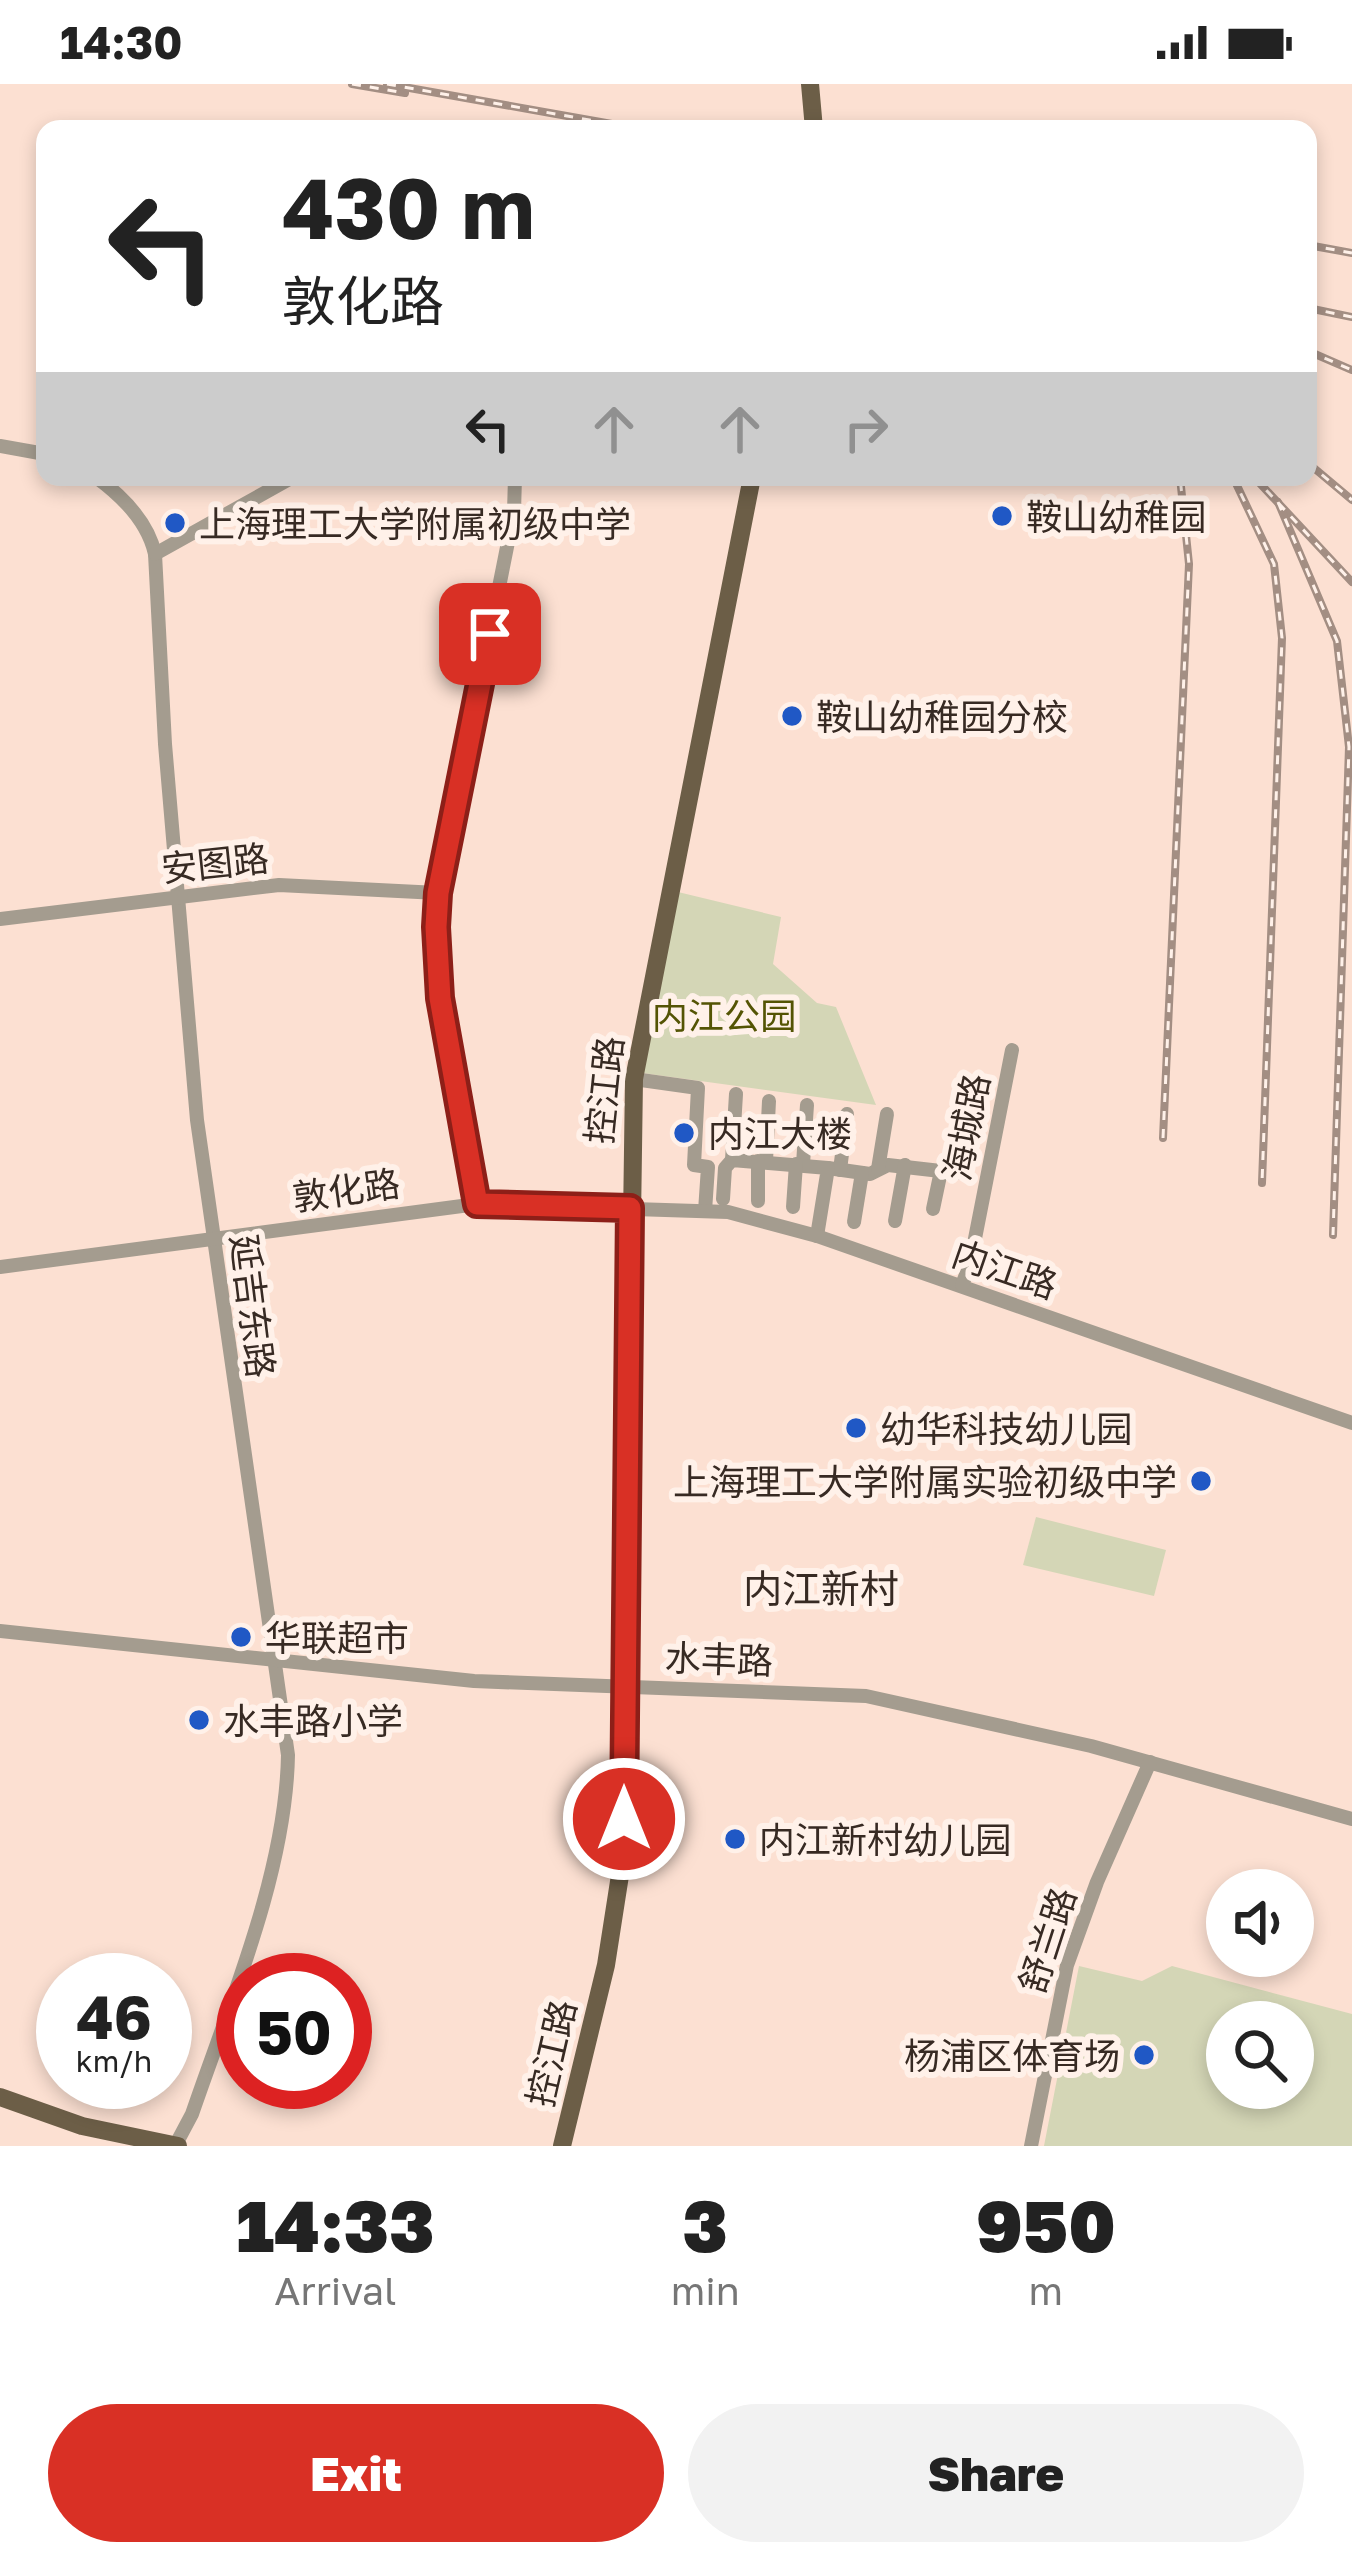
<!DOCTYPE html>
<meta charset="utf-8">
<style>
body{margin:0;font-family:"Golos Text","Noto Sans SC",sans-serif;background:#f2f2f2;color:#222;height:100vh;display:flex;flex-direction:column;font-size:45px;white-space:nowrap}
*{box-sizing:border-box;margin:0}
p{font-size:39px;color:#767676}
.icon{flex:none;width:66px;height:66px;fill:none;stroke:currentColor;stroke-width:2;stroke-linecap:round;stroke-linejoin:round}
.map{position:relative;height:2062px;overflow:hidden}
.sheet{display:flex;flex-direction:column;background:#fff;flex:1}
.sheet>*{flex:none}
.top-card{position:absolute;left:36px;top:36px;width:1281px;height:366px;border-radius:24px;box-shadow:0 6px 18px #0003;background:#fff;color:#222;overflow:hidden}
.buttons{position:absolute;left:1206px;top:1785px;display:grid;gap:24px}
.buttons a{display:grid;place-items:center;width:108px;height:108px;border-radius:50%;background:#fff;box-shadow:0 6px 18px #0003;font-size:60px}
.speed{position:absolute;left:36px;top:1869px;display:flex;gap:24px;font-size:60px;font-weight:700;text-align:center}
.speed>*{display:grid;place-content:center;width:156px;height:156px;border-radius:50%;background:#fff;box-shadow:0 6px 18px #0003;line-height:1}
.speed small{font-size:30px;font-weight:400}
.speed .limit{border:18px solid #d22;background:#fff;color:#111}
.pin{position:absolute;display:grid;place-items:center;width:102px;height:102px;color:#fff;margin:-51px;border-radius:24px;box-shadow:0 6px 18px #0006}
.me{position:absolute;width:132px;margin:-66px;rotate:0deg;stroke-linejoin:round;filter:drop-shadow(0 0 9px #0008)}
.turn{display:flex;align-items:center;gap:42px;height:252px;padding:0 48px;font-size:54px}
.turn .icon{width:156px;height:156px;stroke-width:2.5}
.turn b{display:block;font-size:84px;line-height:102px}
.lanes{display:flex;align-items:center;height:114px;padding:0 48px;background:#0003;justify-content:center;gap:60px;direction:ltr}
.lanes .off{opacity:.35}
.eta{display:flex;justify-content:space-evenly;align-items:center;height:204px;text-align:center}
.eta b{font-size:72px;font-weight:800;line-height:84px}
.button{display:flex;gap:24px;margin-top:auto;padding:24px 48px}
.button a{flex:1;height:138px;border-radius:72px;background:#d93025;color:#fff;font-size:48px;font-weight:800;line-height:138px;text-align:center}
.button a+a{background:#f2f2f2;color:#222}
.status{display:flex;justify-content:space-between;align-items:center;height:84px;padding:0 60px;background:#fff;direction:ltr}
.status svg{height:33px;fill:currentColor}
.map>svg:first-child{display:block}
.green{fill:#d4d6b6;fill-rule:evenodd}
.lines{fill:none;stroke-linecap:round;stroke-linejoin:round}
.minor{stroke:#a49c8f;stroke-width:14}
.major{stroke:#6c5e47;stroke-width:18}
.rail-casing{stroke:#a38e83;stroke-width:8}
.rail{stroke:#fff1e9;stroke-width:3;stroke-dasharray:9;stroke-linecap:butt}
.route-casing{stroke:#8d1f18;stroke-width:30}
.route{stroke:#d93025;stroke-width:21}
.poi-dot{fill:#2058c5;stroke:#fff1e9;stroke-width:4.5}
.labels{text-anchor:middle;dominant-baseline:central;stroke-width:12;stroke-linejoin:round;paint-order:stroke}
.poi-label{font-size:36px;fill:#372a23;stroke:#fff1e9;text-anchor:start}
.street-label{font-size:36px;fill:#372a23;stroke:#fff1e9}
.park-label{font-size:36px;fill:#545404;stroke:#fff1e9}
.neighbourhood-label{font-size:39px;fill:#372a23;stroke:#fff1e9}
</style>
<div class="status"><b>14:30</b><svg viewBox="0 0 49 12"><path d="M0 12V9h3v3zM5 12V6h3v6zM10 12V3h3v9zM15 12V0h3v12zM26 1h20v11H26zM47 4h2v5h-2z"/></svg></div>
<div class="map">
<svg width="1352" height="2062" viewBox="0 0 1352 2062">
<rect width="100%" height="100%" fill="#fce0d2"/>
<g class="green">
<polygon points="678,808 781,833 773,880 817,919 836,923 876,1021 642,989"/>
<polygon points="1036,1433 1166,1466 1154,1512 1023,1481"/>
<path d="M1079 1882 1142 1897 1172 1882 1352 1930V2062H1044ZM1227 1938H1293V2004H1227Z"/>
</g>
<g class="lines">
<g class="minor">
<polyline points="0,362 45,370"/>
<path d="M96 393C122 412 148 438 155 470L165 660 197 1036 288 1671C286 1788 230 1919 192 2030L175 2062"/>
<polyline points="155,470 293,393"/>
<polyline points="0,835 279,801 438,809"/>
<polyline points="634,995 698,1004 694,1081 708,1083 705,1127"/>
<polyline points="732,1076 736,1010"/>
<polyline points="766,1077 769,1017"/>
<polyline points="803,1080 807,1021"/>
<polyline points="828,1084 870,1090 888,1081 958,1089"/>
<polyline points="878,1085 887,1030"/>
<polyline points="840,1086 847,1030"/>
<polyline points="723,1115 725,1084 732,1076 828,1084 817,1152"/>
<polyline points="758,1117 758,1077"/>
<path d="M477 1120C460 1017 432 914 438 809L514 428 515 393"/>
<polyline points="793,1123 796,1080"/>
<polyline points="933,1125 941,1087"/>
<polyline points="895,1137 905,1081"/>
<polyline points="854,1138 862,1089"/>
<polyline points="0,1183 477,1120 728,1128 817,1152 1352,1339"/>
<polyline points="962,1201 970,1180 1012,966"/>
<polyline points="0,1547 474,1597 866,1612 1091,1662 1352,1735"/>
<polyline points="1031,2062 1067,1881 1097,1798 1150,1678"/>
</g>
<g class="major">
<polyline points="810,0 814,45"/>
<polyline points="0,2013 82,2042 178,2062"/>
<polyline points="562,2062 606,1881 623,1772 634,995 752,393"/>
</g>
<defs>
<g id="rail">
<polyline points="352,0 405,9"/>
<polyline points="387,0 640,45"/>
<polyline points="1308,161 1352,169"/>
<polyline points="1308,224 1352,233"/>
<polyline points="1308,267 1352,286"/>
<polyline points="1308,379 1352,416"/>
<polyline points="1233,393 1274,480 1282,554 1262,1099"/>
<polyline points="1254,393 1352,498"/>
<polyline points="1278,418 1337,557 1349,663 1333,1151"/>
<polyline points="1163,1054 1189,480 1180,393"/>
</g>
</defs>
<use href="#rail" class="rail-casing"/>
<use href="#rail" class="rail"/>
</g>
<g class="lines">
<defs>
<polyline id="route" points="490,550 438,809 436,843 440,914 477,1120 630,1124 624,1735"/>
</defs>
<use href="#route" class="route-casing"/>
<use href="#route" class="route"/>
</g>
<g class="poi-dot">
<circle cx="1002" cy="432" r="12"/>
<circle cx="175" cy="439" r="12"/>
<circle cx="792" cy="632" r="12"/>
<circle cx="684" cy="1049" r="12"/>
<circle cx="856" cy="1344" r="12"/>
<circle cx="1201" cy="1397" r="12"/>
<circle cx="241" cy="1553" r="12"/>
<circle cx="199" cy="1636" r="12"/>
<circle cx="735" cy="1755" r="12"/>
<circle cx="1144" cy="1971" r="12"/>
</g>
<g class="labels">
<g class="poi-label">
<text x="1026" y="432">鞍山幼稚园</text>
<text x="199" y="439">上海理工大学附属初级中学</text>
<text x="816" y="632">鞍山幼稚园分校</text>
<text x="708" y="1049">内江大楼</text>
<text x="880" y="1344">幼华科技幼儿园</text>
<text x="1177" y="1397" text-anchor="end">上海理工大学附属实验初级中学</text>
<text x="265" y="1553">华联超市</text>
<text x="223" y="1636">水丰路小学</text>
<text x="759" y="1755">内江新村幼儿园</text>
<text x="1120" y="1971" text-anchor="end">杨浦区体育场</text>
</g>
<g class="street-label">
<text transform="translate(215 779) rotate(-6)">安图路</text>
<text transform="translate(604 1006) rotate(-84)">控江路</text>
<text transform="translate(966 1043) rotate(-79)">海城路</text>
<text transform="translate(346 1106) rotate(-8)">敦化路</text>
<text transform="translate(1005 1185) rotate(19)">内江路</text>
<text transform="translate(253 1222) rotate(83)">延吉东路</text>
<text transform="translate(719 1575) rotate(2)">水丰路</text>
<text transform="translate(1047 1856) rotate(-72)">舒兰路</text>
<text transform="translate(551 1969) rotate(-77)">控江路</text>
</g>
<g class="park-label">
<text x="724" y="931">内江公园</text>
</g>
<g class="neighbourhood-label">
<text x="821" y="1504">内江新村</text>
</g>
</g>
</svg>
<div class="buttons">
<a><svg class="icon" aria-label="sound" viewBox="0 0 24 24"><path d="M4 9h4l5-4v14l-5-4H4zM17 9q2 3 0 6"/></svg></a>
<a><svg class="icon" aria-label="search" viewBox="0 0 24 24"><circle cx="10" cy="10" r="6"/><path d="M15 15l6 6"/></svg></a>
</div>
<div class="speed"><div>46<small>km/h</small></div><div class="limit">50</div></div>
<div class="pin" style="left:490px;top:550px;background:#d93025"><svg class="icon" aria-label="arrive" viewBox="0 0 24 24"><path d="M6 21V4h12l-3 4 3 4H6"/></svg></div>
<svg class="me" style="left:624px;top:1735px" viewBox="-20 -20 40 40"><circle r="17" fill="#d93025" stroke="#fff" stroke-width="3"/><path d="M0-11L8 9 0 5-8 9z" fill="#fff"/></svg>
<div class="top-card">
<div class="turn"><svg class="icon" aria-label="left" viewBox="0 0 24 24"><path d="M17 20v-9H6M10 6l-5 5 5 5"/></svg><div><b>430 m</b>敦化路</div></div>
<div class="lanes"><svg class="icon" aria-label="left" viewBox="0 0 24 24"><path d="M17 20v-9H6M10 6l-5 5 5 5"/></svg><svg class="icon off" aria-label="ahead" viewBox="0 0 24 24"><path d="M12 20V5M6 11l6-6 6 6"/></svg><svg class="icon off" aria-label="ahead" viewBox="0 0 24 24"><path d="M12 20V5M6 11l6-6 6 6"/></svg><svg class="icon off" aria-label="right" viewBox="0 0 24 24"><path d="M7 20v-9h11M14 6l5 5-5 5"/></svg></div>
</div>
</div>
<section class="sheet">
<div class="eta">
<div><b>14:33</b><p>Arrival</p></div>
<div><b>3</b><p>min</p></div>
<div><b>950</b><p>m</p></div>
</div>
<div class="button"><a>Exit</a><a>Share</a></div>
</section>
